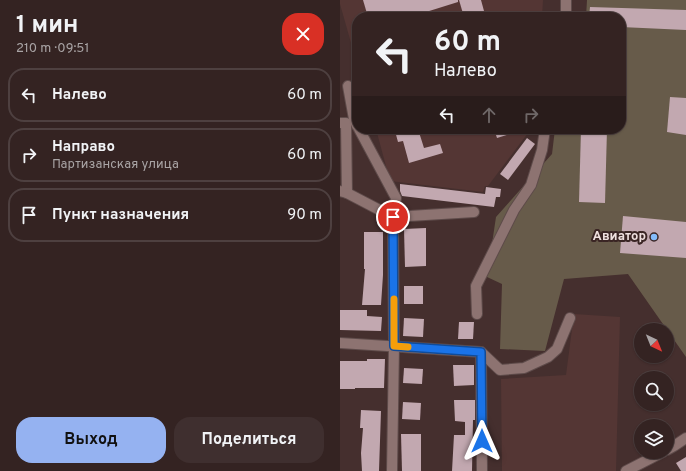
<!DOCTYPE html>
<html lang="ru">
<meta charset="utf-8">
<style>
body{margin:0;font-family:Overpass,sans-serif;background:#3f2f2f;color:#f1f3f6;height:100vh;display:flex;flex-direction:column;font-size:15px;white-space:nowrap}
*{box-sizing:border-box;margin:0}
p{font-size:13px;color:#a9a4a5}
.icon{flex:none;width:22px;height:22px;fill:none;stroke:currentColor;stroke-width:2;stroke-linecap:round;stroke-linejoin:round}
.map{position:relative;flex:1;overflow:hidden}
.details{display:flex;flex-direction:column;background:#342322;width:340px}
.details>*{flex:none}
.banner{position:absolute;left:12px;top:12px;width:274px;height:122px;border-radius:16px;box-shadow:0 1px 3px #0004,0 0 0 1px #4e4040;background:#342322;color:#f1f3f6;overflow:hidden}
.needle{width:26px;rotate:137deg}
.controls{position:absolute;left:294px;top:323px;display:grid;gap:8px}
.controls a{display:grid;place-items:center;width:40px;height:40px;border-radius:50%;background:#342322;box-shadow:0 1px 3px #0004,0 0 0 1px #4e4040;font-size:20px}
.pin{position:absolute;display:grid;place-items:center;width:34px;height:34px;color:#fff;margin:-17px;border:2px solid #fff;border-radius:50%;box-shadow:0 1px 4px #0007}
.me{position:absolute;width:44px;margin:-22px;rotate:0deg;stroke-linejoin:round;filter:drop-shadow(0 0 3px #0008)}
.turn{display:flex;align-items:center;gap:14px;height:84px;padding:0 16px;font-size:18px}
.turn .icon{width:52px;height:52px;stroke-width:2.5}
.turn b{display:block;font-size:28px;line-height:34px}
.lanes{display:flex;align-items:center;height:38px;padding:0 16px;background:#0003;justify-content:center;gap:20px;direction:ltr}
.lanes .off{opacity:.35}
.round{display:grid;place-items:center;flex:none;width:42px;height:42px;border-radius:16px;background:#3f2f2f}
.summary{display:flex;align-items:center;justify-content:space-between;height:68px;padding:0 16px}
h1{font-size:24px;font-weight:700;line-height:30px}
.button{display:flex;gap:8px;margin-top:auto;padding:8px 16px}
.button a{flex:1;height:46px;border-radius:16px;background:#95b2f1;color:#111;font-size:16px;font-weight:700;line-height:46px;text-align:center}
.button a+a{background:#3f2f2f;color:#f1f3f6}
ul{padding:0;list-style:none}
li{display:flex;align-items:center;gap:12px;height:54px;margin:0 8px 6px;padding:0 8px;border:2px solid #4e4040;border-radius:16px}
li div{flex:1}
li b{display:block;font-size:15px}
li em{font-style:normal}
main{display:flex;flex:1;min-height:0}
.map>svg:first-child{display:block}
.built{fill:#543634}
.green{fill:#675b4a}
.building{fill:#c2a8b0}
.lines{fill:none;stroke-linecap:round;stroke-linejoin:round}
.minor-casing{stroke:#5e4b4a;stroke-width:12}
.minor{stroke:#8d7371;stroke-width:10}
.route-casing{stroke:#114b97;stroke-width:10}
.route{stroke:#1a73e8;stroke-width:7}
.slow{stroke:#f59e0b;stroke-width:7}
.poi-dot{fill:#84bcfb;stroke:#3a2524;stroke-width:1.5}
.labels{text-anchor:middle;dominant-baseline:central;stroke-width:4;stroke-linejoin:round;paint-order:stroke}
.poi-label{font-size:13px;font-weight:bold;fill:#eedfde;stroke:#3a2524;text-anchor:end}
</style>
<main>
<section class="details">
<div class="summary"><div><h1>1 мин</h1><p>210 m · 09:51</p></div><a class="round" style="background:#d93025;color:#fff"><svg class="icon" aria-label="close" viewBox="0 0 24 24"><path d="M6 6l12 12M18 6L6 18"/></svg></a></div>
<ul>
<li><svg class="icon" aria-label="left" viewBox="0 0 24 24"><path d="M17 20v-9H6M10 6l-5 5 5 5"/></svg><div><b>Налево</b></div><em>60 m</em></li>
<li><svg class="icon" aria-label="right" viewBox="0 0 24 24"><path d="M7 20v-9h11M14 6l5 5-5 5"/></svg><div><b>Направо</b><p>Партизанская улица</p></div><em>60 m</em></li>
<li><svg class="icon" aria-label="arrive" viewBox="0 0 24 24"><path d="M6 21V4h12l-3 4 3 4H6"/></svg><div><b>Пункт назначения</b></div><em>90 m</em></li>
</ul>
<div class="button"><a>Выход</a><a>Поделиться</a></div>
</section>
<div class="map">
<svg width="346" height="471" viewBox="0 0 346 471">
<rect width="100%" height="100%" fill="#452f2e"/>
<g class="built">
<polygon points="0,0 203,0 202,17 17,17 17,64 0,4"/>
<polygon points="36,129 191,129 148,186 145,186 143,192 50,181"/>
<polygon points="234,314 280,317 276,471 162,471 161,379 226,375"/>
</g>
<polygon class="green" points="247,0 346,0 346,357 288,274 224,279 205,351 160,349 162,284 147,277 156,217 212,154 215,129 281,129 281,17 246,17"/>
<g class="building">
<polygon points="23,0 118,0 118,2 70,17 28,17"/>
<polygon points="119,0 141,0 144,11 124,17"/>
<polygon points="250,7 346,10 346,30 281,27 281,17 249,17"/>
<polygon points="330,97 346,98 346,135 327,132"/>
<polygon points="60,129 78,129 84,148 100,144 103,153 69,163 63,141 58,142 55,131"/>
<polygon points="154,129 180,129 180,131 157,138"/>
<polygon points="241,129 267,129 265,203 239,202"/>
<polygon points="187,138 195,144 168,180 160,174"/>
<polygon points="60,184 145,194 146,187 161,189 160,197 156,197 154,207 62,196 60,191"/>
<polygon points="283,216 346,222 346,258 280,253"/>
<polygon points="86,228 86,266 65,267 64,229"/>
<polygon points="24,232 43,232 43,275 41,305 22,305 25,269 24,269"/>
<rect x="64" y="286" width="19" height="18"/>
<polygon points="0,310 27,310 27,316 42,317 41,331 0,330"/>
<polygon points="64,318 84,319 83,337 63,336"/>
<polygon points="119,322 134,322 133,339 118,339"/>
<polygon points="27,359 45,359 44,388 15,388 15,389 0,389 0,361 27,361"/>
<polygon points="113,365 134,365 134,385 114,386"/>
<polygon points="64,368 83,369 82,384 63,383"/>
<polygon points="114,400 135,400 135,420 133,420 132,471 112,471 114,435 125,435 125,422 115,421"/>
<polygon points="63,402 81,403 80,420 62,419"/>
<polygon points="21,410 41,411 39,471 22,471 21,453 23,428 20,428"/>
<polygon points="61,434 81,434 81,471 62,471"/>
<polygon points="346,457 346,471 341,471 336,463"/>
</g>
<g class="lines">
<defs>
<g id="minor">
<polyline points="225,17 226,15 226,0"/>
<polyline points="8,86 14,119 17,126"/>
<polyline points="0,123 6,123 7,193 0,191"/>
<polyline points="19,129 56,198 53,217 134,212"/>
<polyline points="7,193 53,217 54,346 52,471"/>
<polyline points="137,314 136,286 174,210 191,185 202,150 205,129"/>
<polyline points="0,343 141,352 160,370 184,368 208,357 217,349 230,318"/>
<polyline points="141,352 142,471"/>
<polyline points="327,450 334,446 346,438"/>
<polyline points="286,471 323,452"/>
</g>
</defs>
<use href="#minor" class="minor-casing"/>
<use href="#minor" class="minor"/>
</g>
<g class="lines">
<defs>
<polyline id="route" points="53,217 54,346 141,352 142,441"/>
</defs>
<use href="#route" class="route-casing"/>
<use href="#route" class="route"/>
<polyline class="slow" points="54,299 54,346 68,347"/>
</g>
<circle class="poi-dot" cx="314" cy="237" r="4"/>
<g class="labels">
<g class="poi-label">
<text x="306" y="237">Авиатор</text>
</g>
</g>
</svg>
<div class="controls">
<a><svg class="needle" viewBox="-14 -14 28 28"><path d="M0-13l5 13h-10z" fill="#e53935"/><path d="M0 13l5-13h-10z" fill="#a9a4a5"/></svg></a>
<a><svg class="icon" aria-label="search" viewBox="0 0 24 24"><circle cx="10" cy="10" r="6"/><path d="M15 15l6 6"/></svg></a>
<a><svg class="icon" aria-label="layers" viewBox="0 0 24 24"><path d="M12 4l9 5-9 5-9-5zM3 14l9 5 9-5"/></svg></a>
</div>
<div class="pin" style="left:53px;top:217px;background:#d93025"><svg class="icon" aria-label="arrive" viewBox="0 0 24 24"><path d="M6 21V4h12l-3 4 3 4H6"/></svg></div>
<svg class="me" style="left:142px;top:441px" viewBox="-20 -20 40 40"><path d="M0-17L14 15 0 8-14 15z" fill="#1a73e8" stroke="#fff" stroke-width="4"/></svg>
<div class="banner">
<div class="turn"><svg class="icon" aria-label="left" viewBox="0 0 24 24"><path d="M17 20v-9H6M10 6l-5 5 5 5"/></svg><div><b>60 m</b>Налево</div></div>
<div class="lanes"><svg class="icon" aria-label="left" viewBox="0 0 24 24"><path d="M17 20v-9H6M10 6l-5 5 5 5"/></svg><svg class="icon off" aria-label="ahead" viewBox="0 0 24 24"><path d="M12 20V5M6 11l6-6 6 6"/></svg><svg class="icon off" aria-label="right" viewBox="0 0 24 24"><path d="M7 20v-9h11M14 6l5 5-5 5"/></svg></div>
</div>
</div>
</main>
